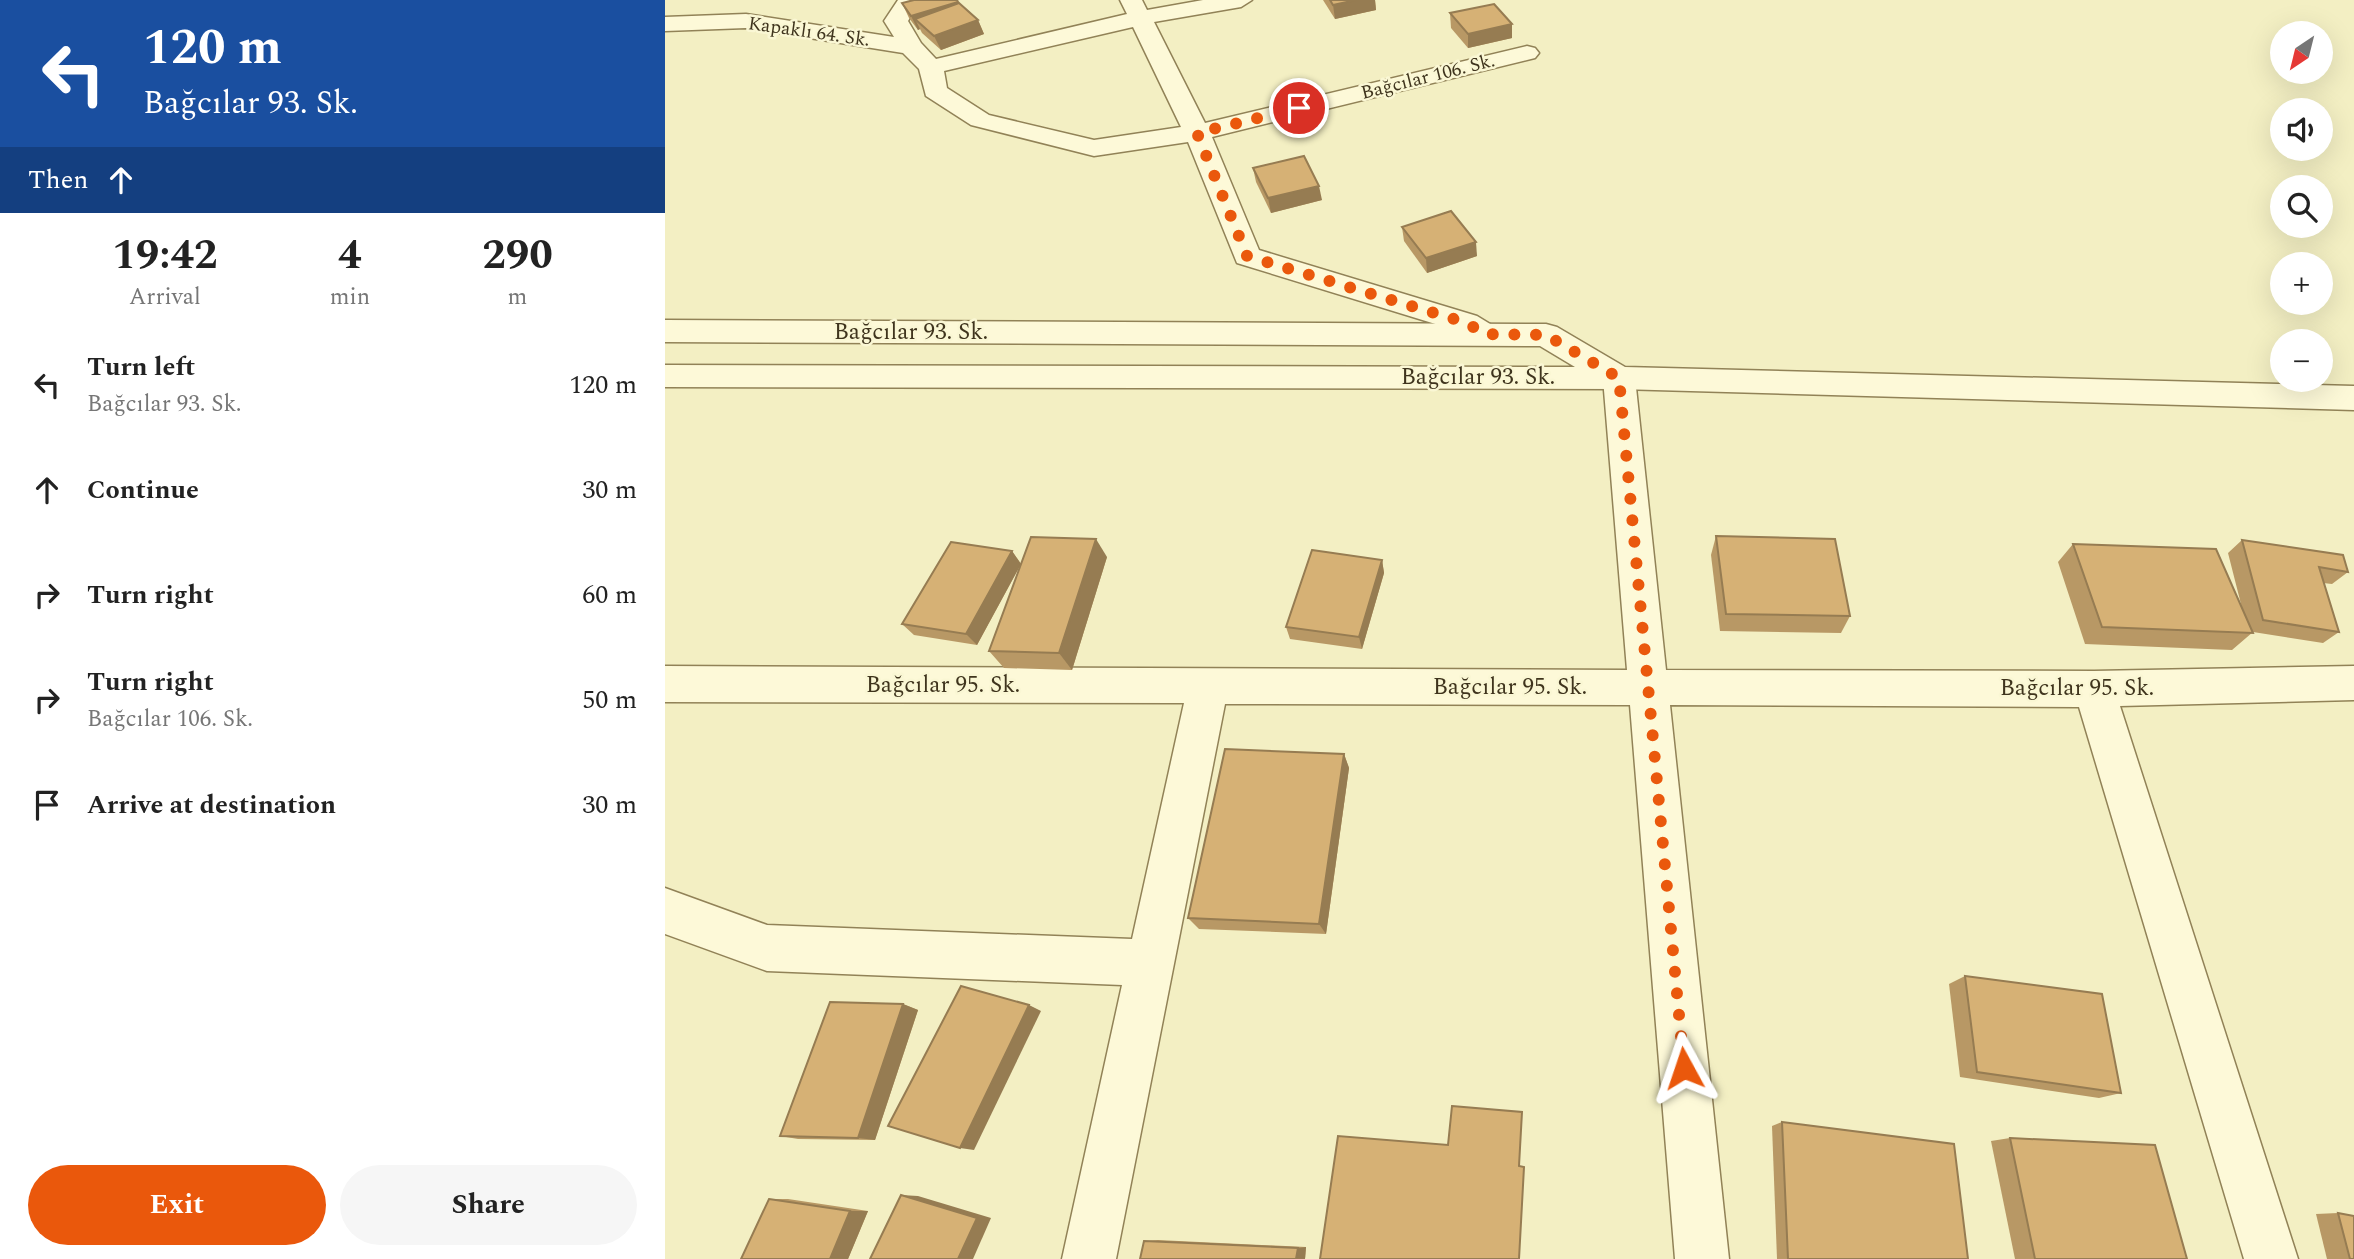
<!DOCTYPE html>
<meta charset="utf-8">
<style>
body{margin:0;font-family:Spectral,serif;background:#f6f6f6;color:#222;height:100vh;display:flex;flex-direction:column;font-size:26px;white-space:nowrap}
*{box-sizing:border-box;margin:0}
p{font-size:23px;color:#767676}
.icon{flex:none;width:38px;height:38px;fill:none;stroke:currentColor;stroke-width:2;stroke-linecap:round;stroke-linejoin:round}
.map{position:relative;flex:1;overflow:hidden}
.side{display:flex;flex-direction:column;background:#fff;width:665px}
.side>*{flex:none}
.top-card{background:#1a4fa0;color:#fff;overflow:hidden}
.needle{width:46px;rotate:215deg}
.buttons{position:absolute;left:1605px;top:21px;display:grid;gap:14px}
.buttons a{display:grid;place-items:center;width:63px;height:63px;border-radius:50%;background:#fff;box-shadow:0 7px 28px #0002;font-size:35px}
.pin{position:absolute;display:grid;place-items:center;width:60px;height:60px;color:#fff;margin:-30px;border:4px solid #fff;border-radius:50%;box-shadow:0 2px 7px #0007}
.me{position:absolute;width:77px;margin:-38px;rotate:355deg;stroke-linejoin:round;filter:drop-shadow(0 0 5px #0008)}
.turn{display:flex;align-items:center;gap:24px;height:147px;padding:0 28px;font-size:32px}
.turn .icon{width:91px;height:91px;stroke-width:2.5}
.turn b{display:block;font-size:49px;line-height:60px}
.then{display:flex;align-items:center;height:66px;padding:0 28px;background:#0003;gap:14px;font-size:26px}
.eta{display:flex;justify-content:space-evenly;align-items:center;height:119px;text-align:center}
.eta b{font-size:42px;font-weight:700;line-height:49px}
.action{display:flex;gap:14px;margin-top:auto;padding:14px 28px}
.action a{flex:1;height:80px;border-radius:42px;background:#ea580c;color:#fff;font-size:28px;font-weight:700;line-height:80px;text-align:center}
.action a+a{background:#f6f6f6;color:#222}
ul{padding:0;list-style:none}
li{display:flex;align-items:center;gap:21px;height:105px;padding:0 28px}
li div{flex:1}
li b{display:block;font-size:26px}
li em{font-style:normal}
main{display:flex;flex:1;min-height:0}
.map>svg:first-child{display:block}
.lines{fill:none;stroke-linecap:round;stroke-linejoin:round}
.minor-casing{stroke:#918257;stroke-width:3}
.tertiary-casing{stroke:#918257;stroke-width:3}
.minor{fill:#fdf9d8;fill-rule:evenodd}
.tertiary{fill:#fdf9d8;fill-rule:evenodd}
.wall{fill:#b89865}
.shaded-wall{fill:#967c52}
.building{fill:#d6b175;stroke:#967c52;stroke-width:2}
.route{stroke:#ea580c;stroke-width:12;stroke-dasharray:0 21.6}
.labels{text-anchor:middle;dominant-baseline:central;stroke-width:5;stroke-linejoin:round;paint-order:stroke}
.far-street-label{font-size:19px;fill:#3f341d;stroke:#faf7d4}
.street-label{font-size:23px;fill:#3f341d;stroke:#faf7d4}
</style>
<main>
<section class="side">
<div class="top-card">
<div class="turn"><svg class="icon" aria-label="left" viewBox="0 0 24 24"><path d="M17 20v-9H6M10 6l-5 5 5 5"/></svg><div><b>120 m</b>Bağcılar 93. Sk.</div></div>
<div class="then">Then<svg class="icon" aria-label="ahead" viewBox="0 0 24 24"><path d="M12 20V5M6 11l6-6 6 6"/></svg></div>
</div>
<div class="eta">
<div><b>19:42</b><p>Arrival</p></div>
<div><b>4</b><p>min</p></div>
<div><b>290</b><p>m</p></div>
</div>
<ul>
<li><svg class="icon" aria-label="left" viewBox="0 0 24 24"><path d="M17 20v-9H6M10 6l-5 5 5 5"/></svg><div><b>Turn left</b><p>Bağcılar 93. Sk.</p></div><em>120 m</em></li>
<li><svg class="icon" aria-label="ahead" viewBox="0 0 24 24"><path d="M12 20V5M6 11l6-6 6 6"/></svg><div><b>Continue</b></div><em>30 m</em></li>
<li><svg class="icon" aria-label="right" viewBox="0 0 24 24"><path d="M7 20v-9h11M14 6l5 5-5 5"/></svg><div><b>Turn right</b></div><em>60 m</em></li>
<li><svg class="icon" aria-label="right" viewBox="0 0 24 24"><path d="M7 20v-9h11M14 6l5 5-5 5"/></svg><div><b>Turn right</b><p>Bağcılar 106. Sk.</p></div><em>50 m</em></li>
<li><svg class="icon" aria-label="arrive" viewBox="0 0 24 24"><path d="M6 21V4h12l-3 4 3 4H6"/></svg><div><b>Arrive at destination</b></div><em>30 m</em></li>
</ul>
<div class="action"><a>Exit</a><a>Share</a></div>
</section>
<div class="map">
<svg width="1689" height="1259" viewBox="0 0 1689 1259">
<rect width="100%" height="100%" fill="#f3efc3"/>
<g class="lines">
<defs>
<g id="minor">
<path d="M233 0H255L243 21 256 43 271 59 462 14 455 0H477L482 10 538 0H587L576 7 489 22 540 123 862 46 870 48 874 53 870 58 547 137 594 250 812 316 830 327 835 334 830 341 819 345 790 330 572 263 523 142 429 156 306 125 261 96 254 69 238 53 81 28 0 31V17L81 14 229 37 219 21ZM468 27 516 127 429 140 324 115 282 88 279 71Z"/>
<polygon points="954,367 965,370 970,378 1001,670 1429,671 1689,666 1689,700 1455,706 1633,1259 1579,1259 1414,707 1005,705 1064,1259 1010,1259 965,705 560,704 451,1259 397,1259 457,985 102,971 0,934 0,888 102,925 467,939 519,703 0,702 0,666 962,670 938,378 943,370"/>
</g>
<polygon id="tertiary" points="0,320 881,324 892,327 960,367 1689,386 1689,410 954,389 0,387 0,365 910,367 875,346 0,342"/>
</defs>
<use href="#minor" class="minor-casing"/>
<use href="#tertiary" class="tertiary-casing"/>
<use href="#minor" class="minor"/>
<use href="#tertiary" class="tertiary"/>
</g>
<g class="wall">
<polygon points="658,0 710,0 711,10 670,19"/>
<polygon points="237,3 294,4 313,20 319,34 276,50 257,33 255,29 253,30 244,18"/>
<polygon points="785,13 847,38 803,48 786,28"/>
<polygon points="588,168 657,200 606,213 591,182"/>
<polygon points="737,227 812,256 762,273 739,241"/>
<polygon points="1051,536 1185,616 1176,633 1055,631 1046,555"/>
<polygon points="1577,540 1683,572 1667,584 1658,583 1674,632 1658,643 1588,632 1567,650 1420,644 1393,562 1408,544 1577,608 1563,553"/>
<polygon points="347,551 356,564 442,557 407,670 339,668 324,651 356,564 312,645 249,635 237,624"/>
<polygon points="717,560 719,573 697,649 625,639 621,627"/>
<polygon points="679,754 684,768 661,934 534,929 523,918"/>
<polygon points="1300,976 1456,1093 1434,1098 1295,1077 1284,984"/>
<polygon points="238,1004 253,1010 210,1140 133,1139 115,1136"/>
<polygon points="1117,1122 1303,1259 1112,1259 1107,1126"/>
<polygon points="1345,1138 1522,1259 1350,1259 1326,1141"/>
<polygon points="104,1199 123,1199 203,1211 183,1259"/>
<polygon points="1673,1213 1689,1259 1662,1259 1651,1214"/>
<polygon points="493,1240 641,1247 640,1259 479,1241"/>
</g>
<g class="shaded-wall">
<polygon points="691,0 710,0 711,10 670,19 668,5"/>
<polygon points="293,2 300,16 250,19 255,29 253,30 246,16"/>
<polygon points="313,20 319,34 276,50 269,36"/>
<polygon points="847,24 847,38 803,48 803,34"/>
<polygon points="654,186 657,200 606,213 603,198"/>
<polygon points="811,242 812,256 762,273 761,258"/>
<polygon points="431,539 442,557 407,670 394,653"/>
<polygon points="347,551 356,564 312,645 301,634"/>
<polygon points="717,560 719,573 697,649 694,637"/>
<polygon points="679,754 684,768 661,934 654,924"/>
<polygon points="238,1004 253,1010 210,1140 193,1138"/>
<polygon points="364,1005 376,1011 309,1150 295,1148"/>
<polygon points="236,1195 253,1196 326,1218 308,1259 293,1259"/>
<polygon points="185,1211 203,1211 183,1259 165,1259"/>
<polygon points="641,1247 640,1259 631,1259 633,1248"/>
</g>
<g class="building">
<polygon points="249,0 292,0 293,2 246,16 237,3"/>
<polygon points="665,0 691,0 668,5"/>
<polygon points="294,3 313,20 269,36 250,19"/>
<polygon points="829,4 847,24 803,34 785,13"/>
<polygon points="639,156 654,186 603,198 588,168"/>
<polygon points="786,211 811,242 761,258 737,227"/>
<polygon points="1051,536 1170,539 1185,616 1061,614"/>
<polygon points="366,537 431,539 394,653 324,651"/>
<polygon points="1577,540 1678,555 1683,572 1654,567 1674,632 1598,620"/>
<polygon points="286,542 347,551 301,634 237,624"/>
<polygon points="1408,544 1551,549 1588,633 1437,627"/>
<polygon points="647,550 717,560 694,637 621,627"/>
<polygon points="560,749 679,754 654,924 523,918"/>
<polygon points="1300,976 1437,994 1456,1093 1312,1072"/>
<polygon points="296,986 364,1005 295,1148 223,1126"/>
<polygon points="165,1002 238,1004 193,1138 115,1136"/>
<polygon points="787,1106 857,1112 854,1166 859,1167 854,1259 655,1259 673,1136 783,1145"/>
<polygon points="1117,1122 1289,1144 1303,1259 1123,1259"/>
<polygon points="1345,1138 1490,1145 1522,1259 1370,1259"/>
<polygon points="236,1195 312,1218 293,1259 205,1259"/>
<polygon points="104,1199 185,1211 165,1259 76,1259"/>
<polygon points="1673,1213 1689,1216 1689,1259 1685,1259"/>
<polygon points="479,1241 633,1248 631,1259 475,1259"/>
</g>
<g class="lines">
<polyline class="route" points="634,108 532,133 582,256 802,323 819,334 881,335 954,378 1019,1068"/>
</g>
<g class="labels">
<g class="far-street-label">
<text transform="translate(144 32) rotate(8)">Kapaklı 64. Sk.</text>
<text transform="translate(763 77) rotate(-14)">Bağcılar 106. Sk.</text>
</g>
<g class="street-label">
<text x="246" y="332">Bağcılar 93. Sk.</text>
<text x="813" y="377">Bağcılar 93. Sk.</text>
<text x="278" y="685">Bağcılar 95. Sk.</text>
<text x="845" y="687">Bağcılar 95. Sk.</text>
<text x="1412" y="688">Bağcılar 95. Sk.</text>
</g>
</g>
</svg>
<div class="buttons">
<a><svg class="needle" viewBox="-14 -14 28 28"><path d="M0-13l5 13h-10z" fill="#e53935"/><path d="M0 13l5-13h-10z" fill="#767676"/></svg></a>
<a><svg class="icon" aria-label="sound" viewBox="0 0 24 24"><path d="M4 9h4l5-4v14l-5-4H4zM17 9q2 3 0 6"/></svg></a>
<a><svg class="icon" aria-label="search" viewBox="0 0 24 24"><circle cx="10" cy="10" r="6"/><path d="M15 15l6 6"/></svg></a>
<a>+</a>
<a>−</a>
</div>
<div class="pin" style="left:634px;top:108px;background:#d93025"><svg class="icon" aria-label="arrive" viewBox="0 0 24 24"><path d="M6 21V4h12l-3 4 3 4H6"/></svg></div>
<svg class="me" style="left:1019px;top:1068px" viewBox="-20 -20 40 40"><path d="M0-17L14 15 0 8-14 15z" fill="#ea580c" stroke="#fff" stroke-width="4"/></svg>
</div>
</main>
